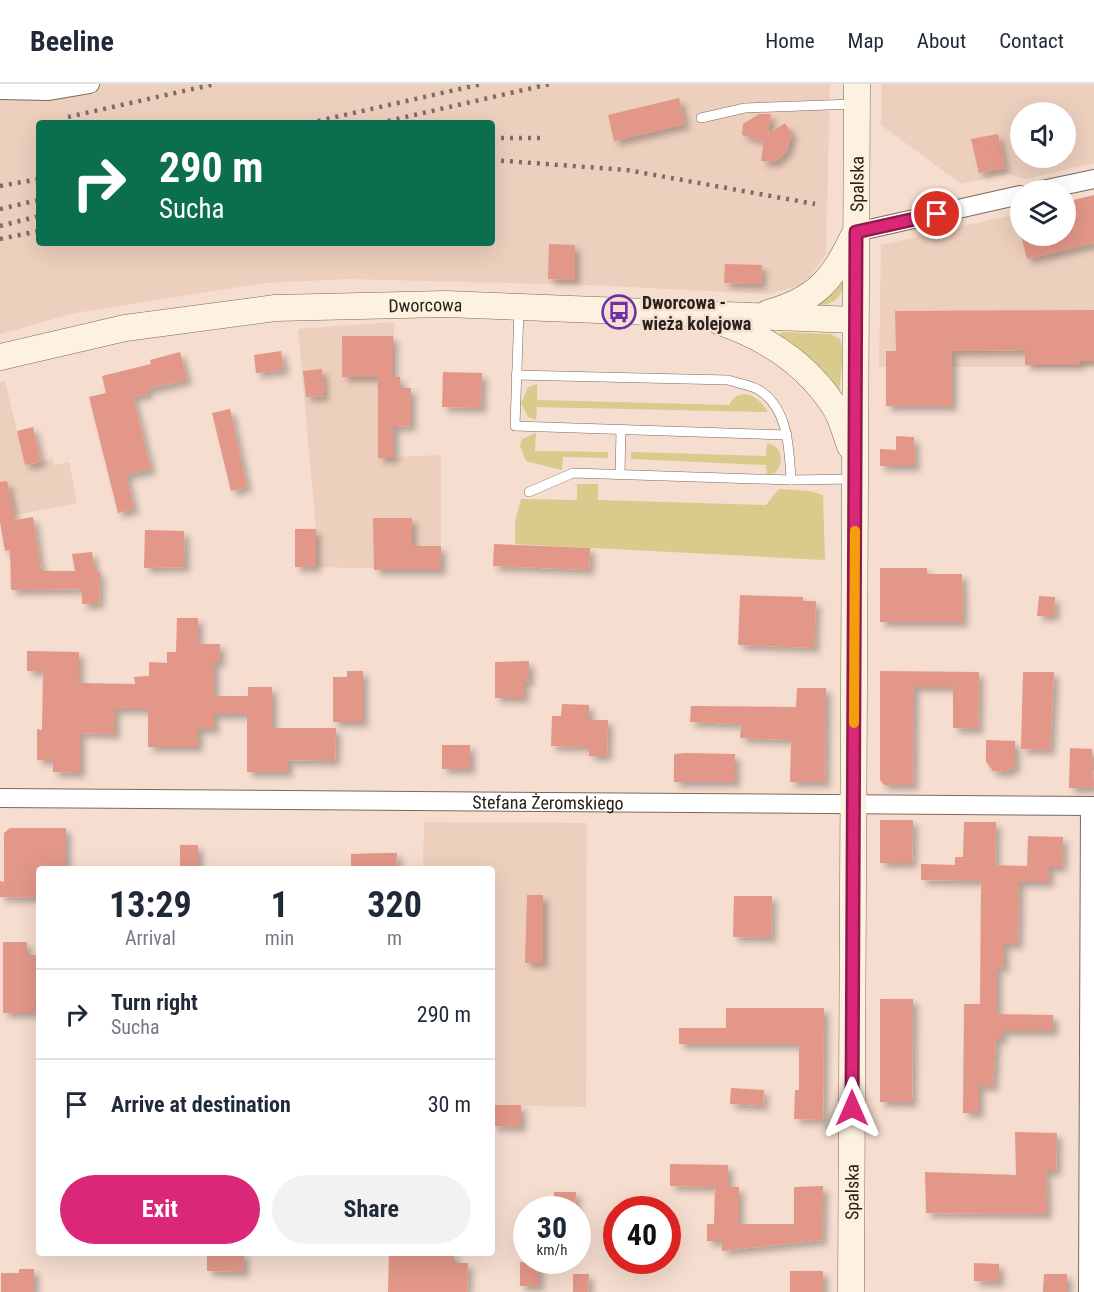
<!DOCTYPE html>
<meta charset="utf-8">
<style>
body{margin:0;font-family:"Roboto Condensed",sans-serif;background:#f2f2f3;color:#1f2937;height:100vh;display:flex;flex-direction:column;font-size:22px;white-space:nowrap}
*{box-sizing:border-box;margin:0}
p{font-size:20px;color:#747a83}
.icon{flex:none;width:33px;height:33px;fill:none;stroke:currentColor;stroke-width:2;stroke-linecap:round;stroke-linejoin:round}
.map{position:relative;flex:1;overflow:hidden}
.side{position:absolute;left:36px;top:782px;width:459px;height:390px;display:flex;flex-direction:column;background:#fff;border-radius:6px;box-shadow:0 6px 24px #0002}
.side>*{flex:none}
.top-card{position:absolute;left:36px;top:36px;width:459px;height:126px;border-radius:6px;box-shadow:0 6px 24px #0002;background:#0b6e4f;color:#fff;overflow:hidden}
.controls{position:absolute;left:1010px;top:18px;display:grid;gap:12px}
.controls a{display:grid;place-items:center;width:66px;height:66px;border-radius:50%;background:#fff;box-shadow:0 6px 24px #0002;font-size:30px}
.speed{position:absolute;left:513px;top:1112px;display:flex;gap:12px;font-size:30px;font-weight:700;text-align:center}
.speed>*{display:grid;place-content:center;width:78px;height:78px;border-radius:50%;background:#fff;box-shadow:0 6px 24px #0002;line-height:1}
.speed small{font-size:15px;font-weight:400}
.speed .limit{border:9px solid #d22;background:#fff;color:#111}
.pin{position:absolute;display:grid;place-items:center;width:51px;height:51px;color:#fff;margin:-26px;border:3px solid #fff;border-radius:50%;box-shadow:0 2px 6px #0007}
.me{position:absolute;width:66px;margin:-33px;rotate:0deg;stroke-linejoin:round;filter:drop-shadow(0 0 4px #0008)}
.turn{display:flex;align-items:center;gap:21px;height:126px;padding:0 24px;font-size:27px}
.turn .icon{width:78px;height:78px;stroke-width:2.5}
.turn b{display:block;font-size:42px;line-height:51px}
.eta{display:flex;justify-content:space-evenly;align-items:center;height:102px;text-align:center}
.eta b{font-size:36px;font-weight:700;line-height:42px}
.primary-button{display:flex;gap:12px;margin-top:auto;padding:12px 24px}
.primary-button a{flex:1;height:69px;border-radius:36px;background:#db2777;color:#fff;font-size:24px;font-weight:700;line-height:69px;text-align:center}
.primary-button a+a{background:#f2f2f3;color:#1f2937}
ul{padding:0;list-style:none}
li{display:flex;align-items:center;gap:18px;height:90px;padding:0 24px;border-top:2px solid #e0e1e3}
li div{flex:1}
li b{display:block;font-size:22px}
li em{font-style:normal}
header{display:flex;align-items:center;gap:36px;box-sizing:border-box;height:84px;padding:0 30px;background:#fff;border-bottom:2px solid #e0e1e3}
header strong{font-size:28px}
nav{display:flex;gap:33px;margin-inline-start:auto;font-size:21px}
.map>svg:first-child{display:block}
.built{fill:#edcfbd;fill-rule:evenodd}
.green{fill:#d8cb8b}
.building{fill:#e29788;filter:url(#shadow)}
.lines{fill:none;stroke-linecap:round;stroke-linejoin:round}
.lane-casing{stroke:#7d695c;stroke-width:10}
.street-casing{stroke:#7d695c;stroke-width:20}
.secondary-casing{stroke:#7d695c;stroke-width:27}
.lane{stroke:#fff;stroke-width:9}
.street{stroke:#fff;stroke-width:18}
.secondary{stroke:#fdf1e0;stroke-width:26}
.rail{stroke:#7c6d64;stroke-width:4.5;stroke-dasharray:3 6;stroke-linecap:butt}
.route-casing{stroke:#8e194d;stroke-width:15}
.route{stroke:#db2777;stroke-width:10}
.slow{stroke:#f59e0b;stroke-width:10}
.labels{text-anchor:middle;dominant-baseline:central;stroke-width:5;stroke-linejoin:round;paint-order:stroke}
.street-label{font-size:18px;fill:#29211b;stroke:#f5ddcf}
.poi-label{font-size:18px;font-weight:bold;fill:#29211b;stroke:#f5ddcf;text-anchor:start}
</style>
<header>
<strong>Beeline</strong>
<nav><a>Home</a><a>Map</a><a>About</a><a>Contact</a></nav>
</header>
<div class="map">
<svg width="1094" height="1208" viewBox="0 0 1094 1208">
<defs>
<filter id="shadow"><feDropShadow dx="5" dy="5" stdDeviation="3" flood-color="#0004"/></filter>
</defs>
<rect width="100%" height="100%" fill="#f5ddcf"/>
<g class="built">
<path d="M0 0H830L826 170 811 192 798 202 769 210 589 201 348 195 264 199 75 229 0 250ZM39 39H492V159H39Z"/>
<path d="M882 0H1094V79L1026 95 1007 90 961 100 881 41ZM1020 28H1065V74H1020Z"/>
<polygon points="1094,111 1094,283 879,283 881,161 1020,129 1020,152 1065,152"/>
<polygon points="394,238 394,373 441,371 441,486 316,483 316,445 298,245"/>
<polygon points="5,297 25,381 53,375 54,381 69,378 77,419 0,434 0,299"/>
<polygon points="424,738 587,739 586,1023 492,1021 492,784 423,784"/>
</g>
<g class="green">
<path d="M841 194C847 210 834 222 817 221Z"/>
<polygon points="783,248 830,250 840,255 843,268 839,312 776,252"/>
<path d="M537 300V316L729 321C740 301 759 312 768 328L537 323 536 336 528 333 521 319 528 303Z"/>
<polygon points="536,349 535,367 608,368 608,374 563,373 562,386 526,377 520,362 522,355"/>
<path d="M767 359C782 362 785 378 775 389L767 391 766 381 631 375V368L766 372Z"/>
<polygon points="577,400 598,400 598,416 766,421 779,405 810,407 823,411 825,476 515,460 515,437 521,415 577,416"/>
</g>
<g class="building">
<polygon points="679,14 685,40 614,57 608,31"/>
<polygon points="759,30 771,30 768,50 785,39 792,50 787,67 775,78 761,77 764,57 742,51 743,40"/>
<polygon points="998,50 1005,84 979,89 971,55"/>
<polygon points="1094,111 1094,159 1027,175 1021,152 1065,152 1065,118"/>
<polygon points="549,160 575,161 575,196 548,195"/>
<polygon points="725,180 762,181 761,200 724,199"/>
<polygon points="1094,226 1094,277 1080,277 1080,281 1025,281 1025,266 952,267 952,322 886,322 886,267 896,267 895,227"/>
<polygon points="342,252 393,252 393,293 400,293 400,304 411,304 411,342 394,343 394,374 378,374 378,293 342,293"/>
<polygon points="281,267 284,286 256,289 254,271"/>
<polygon points="180,268 187,296 147,305 148,310 133,313 151,385 126,391 134,425 118,429 89,313 106,309 102,292 151,280 150,276"/>
<polygon points="322,285 324,312 306,313 303,287"/>
<polygon points="443,288 482,289 481,324 442,323"/>
<polygon points="230,325 247,403 231,407 212,329"/>
<polygon points="33,343 41,378 25,381 17,347"/>
<polygon points="896,352 914,353 915,382 880,382 880,365 896,366"/>
<polygon points="7,397 15,436 33,433 41,487 75,487 72,470 92,468 95,487 100,488 99,520 82,520 82,505 11,506 10,466 5,467 0,438 0,398"/>
<polygon points="373,434 412,434 412,462 441,462 441,486 374,486"/>
<rect x="295" y="445" width="21" height="38"/>
<polygon points="145,446 184,447 185,483 144,484"/>
<polygon points="494,460 590,464 589,486 493,482"/>
<polygon points="880,484 927,484 927,490 962,490 963,538 880,538"/>
<polygon points="740,511 803,513 803,517 816,517 814,564 738,561"/>
<polygon points="1039,512 1055,513 1054,532 1037,532"/>
<polygon points="177,534 198,534 198,560 220,560 220,578 214,578 214,612 248,612 248,603 272,603 272,644 336,644 335,677 288,676 288,688 247,688 247,630 214,630 214,645 198,645 198,663 148,663 148,625 115,625 115,650 80,649 80,689 53,688 53,676 37,676 37,645 42,646 43,587 27,587 27,567 79,568 79,599 135,600 134,593 149,592 149,578 167,579 167,568 176,568"/>
<polygon points="529,577 529,597 524,598 524,614 495,614 495,578"/>
<polygon points="347,587 363,587 363,638 333,638 333,593 347,593"/>
<polygon points="880,587 979,588 978,645 953,644 953,603 914,603 913,701 884,701 880,696"/>
<polygon points="1023,588 1054,588 1050,666 1021,665"/>
<polygon points="797,604 826,604 825,698 790,698 791,656 740,654 741,640 690,638 691,622 796,623"/>
<polygon points="562,620 589,621 589,636 608,636 607,672 589,672 589,663 551,662 552,632 561,632"/>
<polygon points="986,656 1015,657 1015,683 1006,688 993,687 986,678"/>
<rect x="442" y="661" width="28" height="24"/>
<polygon points="1070,664 1092,665 1094,704 1069,704"/>
<polygon points="687,669 735,670 735,698 674,698 674,670"/>
<polygon points="880,736 913,736 912,779 880,779"/>
<polygon points="964,738 996,738 995,781 1027,782 1028,752 1063,753 1062,783 1049,783 1049,798 1019,798 1018,860 1004,860 1004,884 997,883 997,930 1053,931 1053,947 1002,947 1002,955 996,955 993,1002 979,1002 979,1029 963,1029 964,920 980,920 981,797 921,796 921,780 955,781 955,773 963,773"/>
<polygon points="10,744 66,744 66,784 39,784 39,814 0,813 0,797 4,798 4,749"/>
<rect x="180" y="761" width="18" height="23"/>
<polygon points="381,769 397,769 396,784 351,784 351,770"/>
<polygon points="527,811 543,811 543,879 525,879"/>
<polygon points="734,812 772,812 771,854 733,853"/>
<polygon points="3,858 27,858 27,871 39,871 39,921 35,921 35,929 3,929"/>
<polygon points="880,915 913,915 912,1018 880,1018"/>
<polygon points="726,924 824,924 823,1036 794,1035 795,1006 799,1006 799,960 679,960 679,944 726,944"/>
<polygon points="731,1004 764,1006 763,1022 730,1020"/>
<polygon points="492,1021 521,1021 521,1043 492,1042"/>
<polygon points="1015,1048 1057,1049 1056,1087 1046,1087 1047,1130 926,1129 925,1088 1016,1091"/>
<polygon points="670,1080 728,1081 728,1103 739,1103 739,1140 794,1140 794,1103 823,1102 822,1156 722,1167 722,1157 707,1157 707,1140 714,1140 715,1103 670,1102"/>
<polygon points="554,1108 576,1108 575,1125 554,1125"/>
<polygon points="207,1168 244,1168 244,1188 207,1187"/>
<polygon points="389,1168 454,1168 454,1179 468,1179 467,1208 388,1208"/>
<rect x="520" y="1178" width="19" height="24"/>
<polygon points="974,1179 999,1180 999,1198 974,1197"/>
<polygon points="19,1185 34,1185 34,1208 1,1208 1,1189 19,1189"/>
<rect x="790" y="1187" width="33" height="21"/>
<polygon points="573,1190 589,1190 588,1208 573,1208"/>
<polygon points="1044,1190 1067,1190 1067,1208 1043,1208"/>
</g>
<g class="lines">
<defs>
<g id="lane">
<polyline points="701,34 745,24 854,20"/>
<polyline points="519,225 515,342 787,351"/>
<path d="M516 291 728 296C737 299 751 301 759 306 789 325 789 365 791 396"/>
<polyline points="620,390 621,346"/>
<polyline points="529,408 573,389 791,396 853,395"/>
</g>
<g id="street">
<polyline points="0,6 49,7 90,0"/>
<polyline points="1042,106 1094,95"/>
<polyline points="856,148 1020,111"/>
<path id="s1" d="M0 714 1094 722"/>
<polyline points="1088,1208 1090,722"/>
</g>
<g id="secondary">
<path d="M768 229C815 216 833 196 853 153"/>
<path d="M720 238C764 253 805 279 832 319 841 331 845 348 850 362"/>
<path id="s2" d="M0 273 125 244 275 224 445 220 855 236"/>
<path id="s3" d="M851 1208 857 0"/>
</g>
</defs>
<use href="#lane" class="lane-casing"/>
<use href="#street" class="street-casing"/>
<use href="#secondary" class="secondary-casing"/>
<use href="#lane" class="lane"/>
<use href="#street" class="street"/>
<use href="#secondary" class="secondary"/>
<g class="rail">
<polyline points="68,33 215,0"/>
<polyline points="309,39 482,0"/>
<polyline points="379,39 550,0"/>
<polyline points="492,54 542,54"/>
<polyline points="492,76 627,86 815,120"/>
<polyline points="0,102 39,95"/>
<polyline points="0,125 39,116"/>
<polyline points="0,142 39,132"/>
<polyline points="0,155 39,147"/>
</g>
</g>
<g class="lines">
<defs>
<polyline id="route" points="852,1024 856,148 937,130"/>
</defs>
<use href="#route" class="route-casing"/>
<use href="#route" class="route"/>
<polyline class="slow" points="854,639 855,447"/>
</g>
<defs>
<symbol id="bus-ring" viewBox="-11 -11 22 22"><circle r="9.5" fill="#f5ddcf" stroke="#6d31a7" stroke-width="1.5"/><path d="M-5-6H5V4H4V6H2V4H-2V6H-4V4H-5ZM-3.5-4V0h7V-4ZM-3.5 1.2v1.5H-2V1.2ZM2 1.2v1.5H3.5V1.2Z" fill="#6d31a7"/></symbol>
</defs>
<g fill-rule="evenodd">
<use href="#bus-ring" x="600" y="209" width="38" height="38"/>
</g>
<g class="labels">
<g class="street-label">
<text stroke="none"><textPath href="#s3" startOffset="1108">Spalska</textPath></text>
<text stroke="none"><textPath href="#s2" startOffset="430">Dworcowa</textPath></text>
<text stroke="none"><textPath href="#s1" startOffset="548">Stefana Żeromskiego</textPath></text>
<text stroke="none"><textPath href="#s3" startOffset="100">Spalska</textPath></text>
</g>
<g class="poi-label">
<text x="642" y="218">Dworcowa -<tspan x="642" dy="21">wieża kolejowa</tspan></text>
</g>
</g>
</svg>
<div class="controls">
<a><svg class="icon" aria-label="sound" viewBox="0 0 24 24"><path d="M4 9h4l5-4v14l-5-4H4zM17 9q2 3 0 6"/></svg></a>
<a><svg class="icon" aria-label="layers" viewBox="0 0 24 24"><path d="M12 4l9 5-9 5-9-5zM3 14l9 5 9-5"/></svg></a>
</div>
<div class="speed"><div>30<small>km/h</small></div><div class="limit">40</div></div>
<div class="pin" style="left:937px;top:130px;background:#d93025"><svg class="icon" aria-label="arrive" viewBox="0 0 24 24"><path d="M6 21V4h12l-3 4 3 4H6"/></svg></div>
<svg class="me" style="left:852px;top:1024px" viewBox="-20 -20 40 40"><path d="M0-17L14 15 0 8-14 15z" fill="#db2777" stroke="#fff" stroke-width="4"/></svg>
<div class="top-card">
<div class="turn"><svg class="icon" aria-label="right" viewBox="0 0 24 24"><path d="M7 20v-9h11M14 6l5 5-5 5"/></svg><div><b>290 m</b>Sucha</div></div>
</div>
<section class="side">
<div class="eta">
<div><b>13:29</b><p>Arrival</p></div>
<div><b>1</b><p>min</p></div>
<div><b>320</b><p>m</p></div>
</div>
<ul>
<li><svg class="icon" aria-label="right" viewBox="0 0 24 24"><path d="M7 20v-9h11M14 6l5 5-5 5"/></svg><div><b>Turn right</b><p>Sucha</p></div><em>290 m</em></li>
<li><svg class="icon" aria-label="arrive" viewBox="0 0 24 24"><path d="M6 21V4h12l-3 4 3 4H6"/></svg><div><b>Arrive at destination</b></div><em>30 m</em></li>
</ul>
<div class="primary-button"><a>Exit</a><a>Share</a></div>
</section>
</div>
